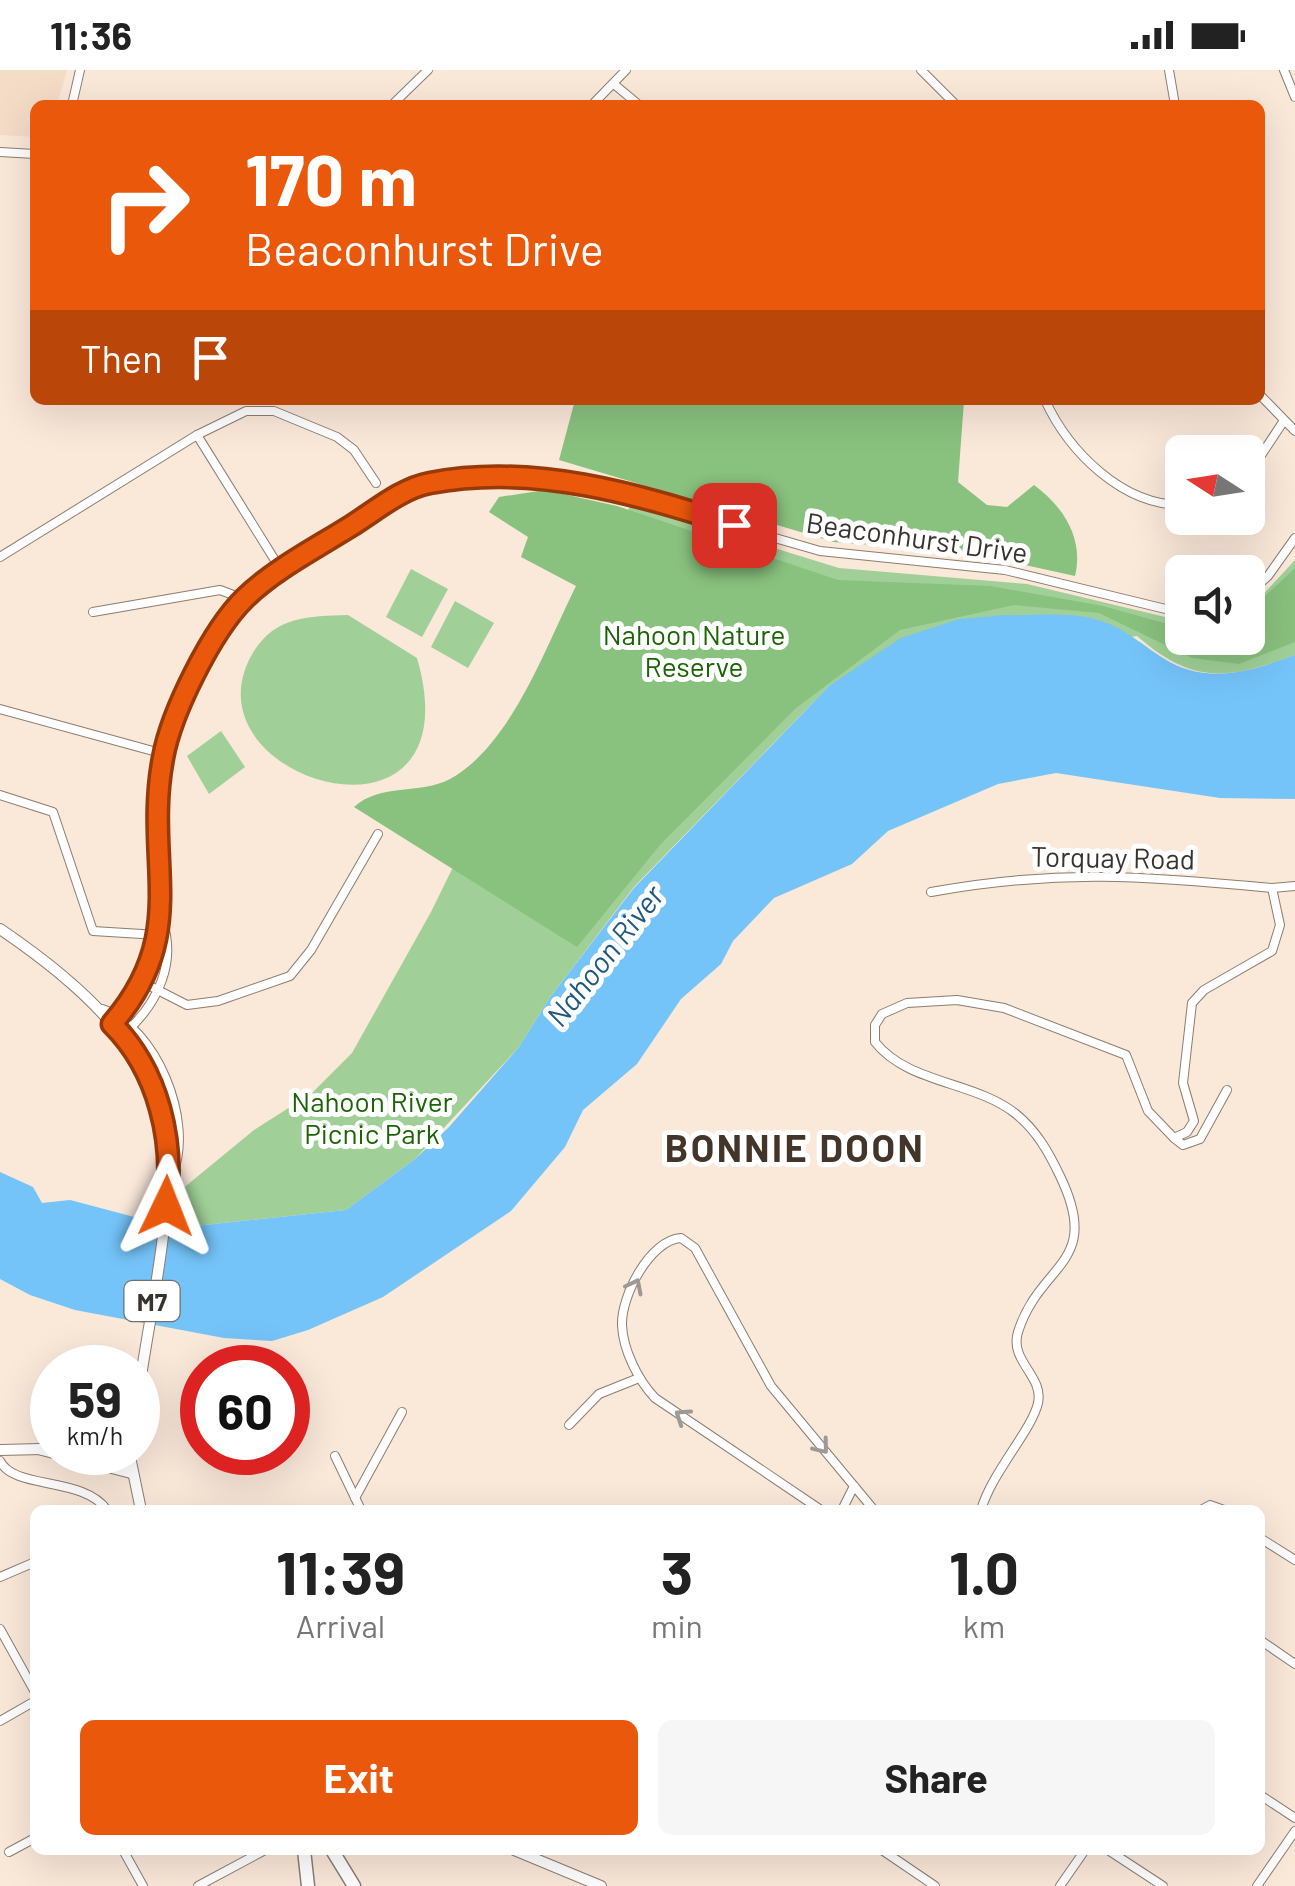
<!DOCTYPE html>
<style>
body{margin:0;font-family:Barlow,sans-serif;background:#f6f6f6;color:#222;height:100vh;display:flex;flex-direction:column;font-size:38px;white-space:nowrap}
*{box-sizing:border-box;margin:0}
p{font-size:32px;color:#767676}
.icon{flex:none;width:55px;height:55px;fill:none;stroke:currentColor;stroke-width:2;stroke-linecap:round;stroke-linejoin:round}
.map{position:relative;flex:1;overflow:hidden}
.details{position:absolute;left:30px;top:1435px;width:1235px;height:350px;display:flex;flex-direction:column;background:#fff;border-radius:15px;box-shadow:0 10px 40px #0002}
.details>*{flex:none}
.top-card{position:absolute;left:30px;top:30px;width:1235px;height:305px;border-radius:15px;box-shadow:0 10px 40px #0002;background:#ea580c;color:#fff;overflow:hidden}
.needle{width:65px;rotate:282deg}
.buttons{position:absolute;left:1165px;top:365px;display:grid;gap:20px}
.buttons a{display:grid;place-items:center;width:100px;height:100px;border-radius:15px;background:#fff;box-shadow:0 10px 40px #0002;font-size:50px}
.speed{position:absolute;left:30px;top:1275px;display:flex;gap:20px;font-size:50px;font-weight:700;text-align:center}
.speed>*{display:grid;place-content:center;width:130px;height:130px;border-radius:50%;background:#fff;box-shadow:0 10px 40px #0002;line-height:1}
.speed small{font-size:25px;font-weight:400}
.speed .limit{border:15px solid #d22;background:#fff;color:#111}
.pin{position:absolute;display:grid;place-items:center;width:85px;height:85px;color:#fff;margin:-42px;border-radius:20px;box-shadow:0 5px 15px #0006}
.me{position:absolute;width:110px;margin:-55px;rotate:2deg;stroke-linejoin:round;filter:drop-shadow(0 0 8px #0008)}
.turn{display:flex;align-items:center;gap:35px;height:210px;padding:0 50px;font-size:45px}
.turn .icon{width:130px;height:130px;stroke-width:2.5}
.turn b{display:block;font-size:70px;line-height:85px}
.then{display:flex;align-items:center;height:95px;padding:0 50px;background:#0003;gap:20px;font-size:38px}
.eta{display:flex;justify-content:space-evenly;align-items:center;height:170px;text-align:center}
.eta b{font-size:60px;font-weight:700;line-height:70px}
.button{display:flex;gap:20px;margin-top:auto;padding:20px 50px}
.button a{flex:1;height:115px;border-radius:15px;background:#ea580c;color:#fff;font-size:40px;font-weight:700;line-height:115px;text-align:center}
.button a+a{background:#f6f6f6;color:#222}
.status{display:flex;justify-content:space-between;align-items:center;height:70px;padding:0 50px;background:#fff;direction:ltr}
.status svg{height:28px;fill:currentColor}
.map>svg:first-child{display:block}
.built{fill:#f4dcc7}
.green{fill:#a0d097}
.forest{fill:#89c17e}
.water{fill:#74c3f9}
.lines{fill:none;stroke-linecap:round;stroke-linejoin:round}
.minor-casing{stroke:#8d7d6f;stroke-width:10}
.major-casing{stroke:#8d7d6f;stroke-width:12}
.highway-casing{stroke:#8d7d6f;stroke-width:15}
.minor{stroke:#fff;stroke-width:8}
.major{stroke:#fff;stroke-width:10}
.highway{stroke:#fff;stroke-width:12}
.oneway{stroke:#9c9996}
.route-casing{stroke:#983908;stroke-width:25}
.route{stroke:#ea580c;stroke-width:18}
.labels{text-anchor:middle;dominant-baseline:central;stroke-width:10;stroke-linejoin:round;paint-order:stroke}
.shield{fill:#fff;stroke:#74706c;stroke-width:2.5}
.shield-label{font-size:25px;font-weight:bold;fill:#39332d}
.street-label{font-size:28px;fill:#39332d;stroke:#fff}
.park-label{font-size:28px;fill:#1a6405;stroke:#fff}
.water-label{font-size:30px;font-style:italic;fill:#1f597e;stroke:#fff}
.district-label{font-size:38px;font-weight:bold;letter-spacing:2.5px;fill:#433529;stroke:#fff}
</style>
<div class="status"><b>11:36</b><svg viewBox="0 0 49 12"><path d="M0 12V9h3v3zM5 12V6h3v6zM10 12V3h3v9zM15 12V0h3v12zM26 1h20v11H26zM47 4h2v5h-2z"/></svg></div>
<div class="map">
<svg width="1295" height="1816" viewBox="0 0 1295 1816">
<rect width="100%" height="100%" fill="#fae8d9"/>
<polygon class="built" points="0,0 67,0 57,35 35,35 35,67 0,65"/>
<g class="green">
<path d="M631 434 839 498 1027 514 1182 551V568H1248V536L1256 532 1295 490V585C1229 610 1193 615 1137 566L829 616 634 817 551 926 519 977 415 1089 346 1140 176 1158 181 1120 254 1060 312 1023 352 983 431 842Z"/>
<polygon points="411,499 448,519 422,567 386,547"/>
<polygon points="455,531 494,553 468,598 431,577"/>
<path d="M348 545 417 588C477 796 186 713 250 588 271 547 306 546 348 545Z"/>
<polygon points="221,661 245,697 209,724 187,686"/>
</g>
<g class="forest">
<path d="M575 330 964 331 958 412 987 435 1007 437 1034 415C1064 437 1084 469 1075 506L966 482 834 472 559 390Z"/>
<path d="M545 420 617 436 838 510 990 516 1103 536 1182 558V568H1248V542L1295 498V572L1239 594 1192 588 1099 543 1014 535 900 560 796 638 660 775 577 877 354 737C380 713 420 725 450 709 511 676 546 576 576 516L521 487 528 467 489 442 499 427Z"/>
</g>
<path class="water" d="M1005 545C1032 546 1064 542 1090 548 1120 554 1138 572 1163 588 1206 616 1252 601 1295 585V729L1220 728 1056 703 998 714 888 761 852 794 774 828 733 871 721 894 681 929 637 994 583 1040 565 1077 511 1141 383 1227 308 1260 272 1271 224 1268 75 1240 30 1225 0 1209V1102L33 1117 42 1133 70 1130 176 1158 346 1140 415 1089 449 1057 519 977 551 926 634 818 829 616 901 568 959 549Z"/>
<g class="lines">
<defs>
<g id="minor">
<polyline points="921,0 956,35"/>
<polyline points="1169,0 1175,35"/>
<polyline points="1284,0 1295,27"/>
<polyline points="615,15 639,35"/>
<polyline points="72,35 80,0"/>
<polyline points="392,35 428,0"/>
<polyline points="592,35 626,0"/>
<polyline points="0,82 35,84"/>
<polyline points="1260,325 1295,361"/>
<path d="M1045 330C1069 382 1122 435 1182 435"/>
<polyline points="197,365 281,500"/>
<polyline points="1248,405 1283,352"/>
<polyline points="0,487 197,365 246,341 274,341 337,367 354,380 376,413"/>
<polyline points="1248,524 1268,506 1295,468"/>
<polyline points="93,542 220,520 244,529"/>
<polyline points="0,639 164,684"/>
<polyline points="0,725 53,742 93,861 158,865"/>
<path d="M931 822C1056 799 1146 806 1272 818L1295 816"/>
<polyline points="144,913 187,935 218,931 290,906 311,880 378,764"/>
<polyline points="115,951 144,913 155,882 161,848 164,684 178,643 221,560 244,529 266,510 398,426 427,413 510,408 585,413 820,481 1005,500 1182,543"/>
<path d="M126 962C158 933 177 892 162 850"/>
<polyline points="1174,1068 1183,1075 1200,1069 1227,1020"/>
<polyline points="569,1355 599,1324 639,1308"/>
<polyline points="335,1386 361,1440"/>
<path d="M0 1391C14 1420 83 1406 107 1440"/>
<polyline points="355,1428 402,1342"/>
<path d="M821 1440 655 1328C638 1310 623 1280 622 1255 621 1226 650 1170 681 1168L695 1178 771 1316 874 1440"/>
<polyline points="842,1440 854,1416"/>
<path d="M981 1440C992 1402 1032 1360 1038 1333 1044 1306 1009 1291 1018 1262 1040 1192 1103 1195 1060 1106 1049 1083 1037 1061 1016 1044 975 1011 908 1014 875 972V955L882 944 907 933 957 930 1004 938 1126 985 1148 1041 1174 1068 1187 1062 1194 1051 1183 1013 1192 933 1204 920 1272 881 1280 855 1272 818"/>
<polyline points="1201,1440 1210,1435 1224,1440"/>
<polyline points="1260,1468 1295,1490"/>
<polyline points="0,1507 35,1492"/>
<polyline points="0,1559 35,1622"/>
<polyline points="1260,1570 1295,1594"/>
<polyline points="0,1651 35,1631"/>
<polyline points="1260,1725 1295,1748"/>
<polyline points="123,1780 143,1816"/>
<polyline points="882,1780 935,1816"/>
<polyline points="1108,1780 1163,1816"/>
<polyline points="9,1782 35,1768"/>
<polyline points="198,1816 265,1780"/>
<polyline points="1060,1816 1085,1780"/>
<polyline points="1257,1816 1295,1761"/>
</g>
<g id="major">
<path d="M0 859C218 1007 173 1096 138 1325"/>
<path d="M102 940C155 958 193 1050 172 1103"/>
<polyline points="38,1379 131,1403"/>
<polyline points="0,1380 42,1379"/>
<polyline points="129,1382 141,1440"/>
<polyline points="514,1780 601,1816"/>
</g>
<g id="highway">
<polyline points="304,1780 308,1816"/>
<polyline points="332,1780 354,1816"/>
</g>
</defs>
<use href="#minor" class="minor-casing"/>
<use href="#major" class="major-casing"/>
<use href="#highway" class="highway-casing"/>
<use href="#minor" class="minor"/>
<use href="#major" class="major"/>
<use href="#highway" class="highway"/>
</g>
<defs><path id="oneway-chevron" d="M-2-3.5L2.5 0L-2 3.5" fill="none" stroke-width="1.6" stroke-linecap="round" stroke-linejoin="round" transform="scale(2.5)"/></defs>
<g class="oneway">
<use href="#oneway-chevron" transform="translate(635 1216) rotate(-63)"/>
<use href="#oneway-chevron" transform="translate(682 1346) rotate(-146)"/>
<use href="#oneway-chevron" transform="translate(822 1377) rotate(51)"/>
</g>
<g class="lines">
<defs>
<path id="route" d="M166 1136C175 1072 159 1001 112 954 192 861 143 793 163 688 171 643 212 560 245 528 275 499 316 478 351 456 375 441 402 418 430 413 534 393 636 424 734 455"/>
</defs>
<use href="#route" class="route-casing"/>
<use href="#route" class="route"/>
</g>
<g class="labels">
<rect class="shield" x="124.5" y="1211" width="55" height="40" rx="8"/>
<g class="shield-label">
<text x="152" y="1231">M7</text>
</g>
<g class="street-label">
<text transform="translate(917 467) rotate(8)">Beaconhurst Drive</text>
<text transform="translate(1113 787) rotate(1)">Torquay Road</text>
</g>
<g class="park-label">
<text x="694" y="564">Nahoon Nature<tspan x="694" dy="32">Reserve</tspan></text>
<text x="372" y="1031">Nahoon River<tspan x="372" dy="32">Picnic Park</tspan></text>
</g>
<g class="water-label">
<text transform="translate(604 885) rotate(-52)">Nahoon River</text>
</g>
<g class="district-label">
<text x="795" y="1077">BONNIE DOON</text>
</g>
</g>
</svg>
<div class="buttons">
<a><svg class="needle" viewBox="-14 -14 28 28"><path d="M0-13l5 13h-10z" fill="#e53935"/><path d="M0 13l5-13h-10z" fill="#767676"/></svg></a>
<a><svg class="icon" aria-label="sound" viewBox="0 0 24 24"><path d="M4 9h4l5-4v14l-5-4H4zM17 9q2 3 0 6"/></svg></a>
</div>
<div class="speed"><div>59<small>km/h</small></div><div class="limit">60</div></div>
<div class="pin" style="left:734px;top:455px;background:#d93025"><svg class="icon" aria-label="arrive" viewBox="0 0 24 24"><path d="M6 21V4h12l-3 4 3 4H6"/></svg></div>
<svg class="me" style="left:166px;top:1136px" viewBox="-20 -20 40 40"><path d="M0-17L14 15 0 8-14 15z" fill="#ea580c" stroke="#fff" stroke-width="4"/></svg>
<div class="top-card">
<div class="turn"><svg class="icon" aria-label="right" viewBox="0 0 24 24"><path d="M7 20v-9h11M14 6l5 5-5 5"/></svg><div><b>170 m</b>Beaconhurst Drive</div></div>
<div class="then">Then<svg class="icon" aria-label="arrive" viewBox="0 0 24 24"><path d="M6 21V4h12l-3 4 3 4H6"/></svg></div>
</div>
<section class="details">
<div class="eta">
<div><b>11:39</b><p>Arrival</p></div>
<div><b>3</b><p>min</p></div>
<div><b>1.0</b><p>km</p></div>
</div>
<div class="button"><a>Exit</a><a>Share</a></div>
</section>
</div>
